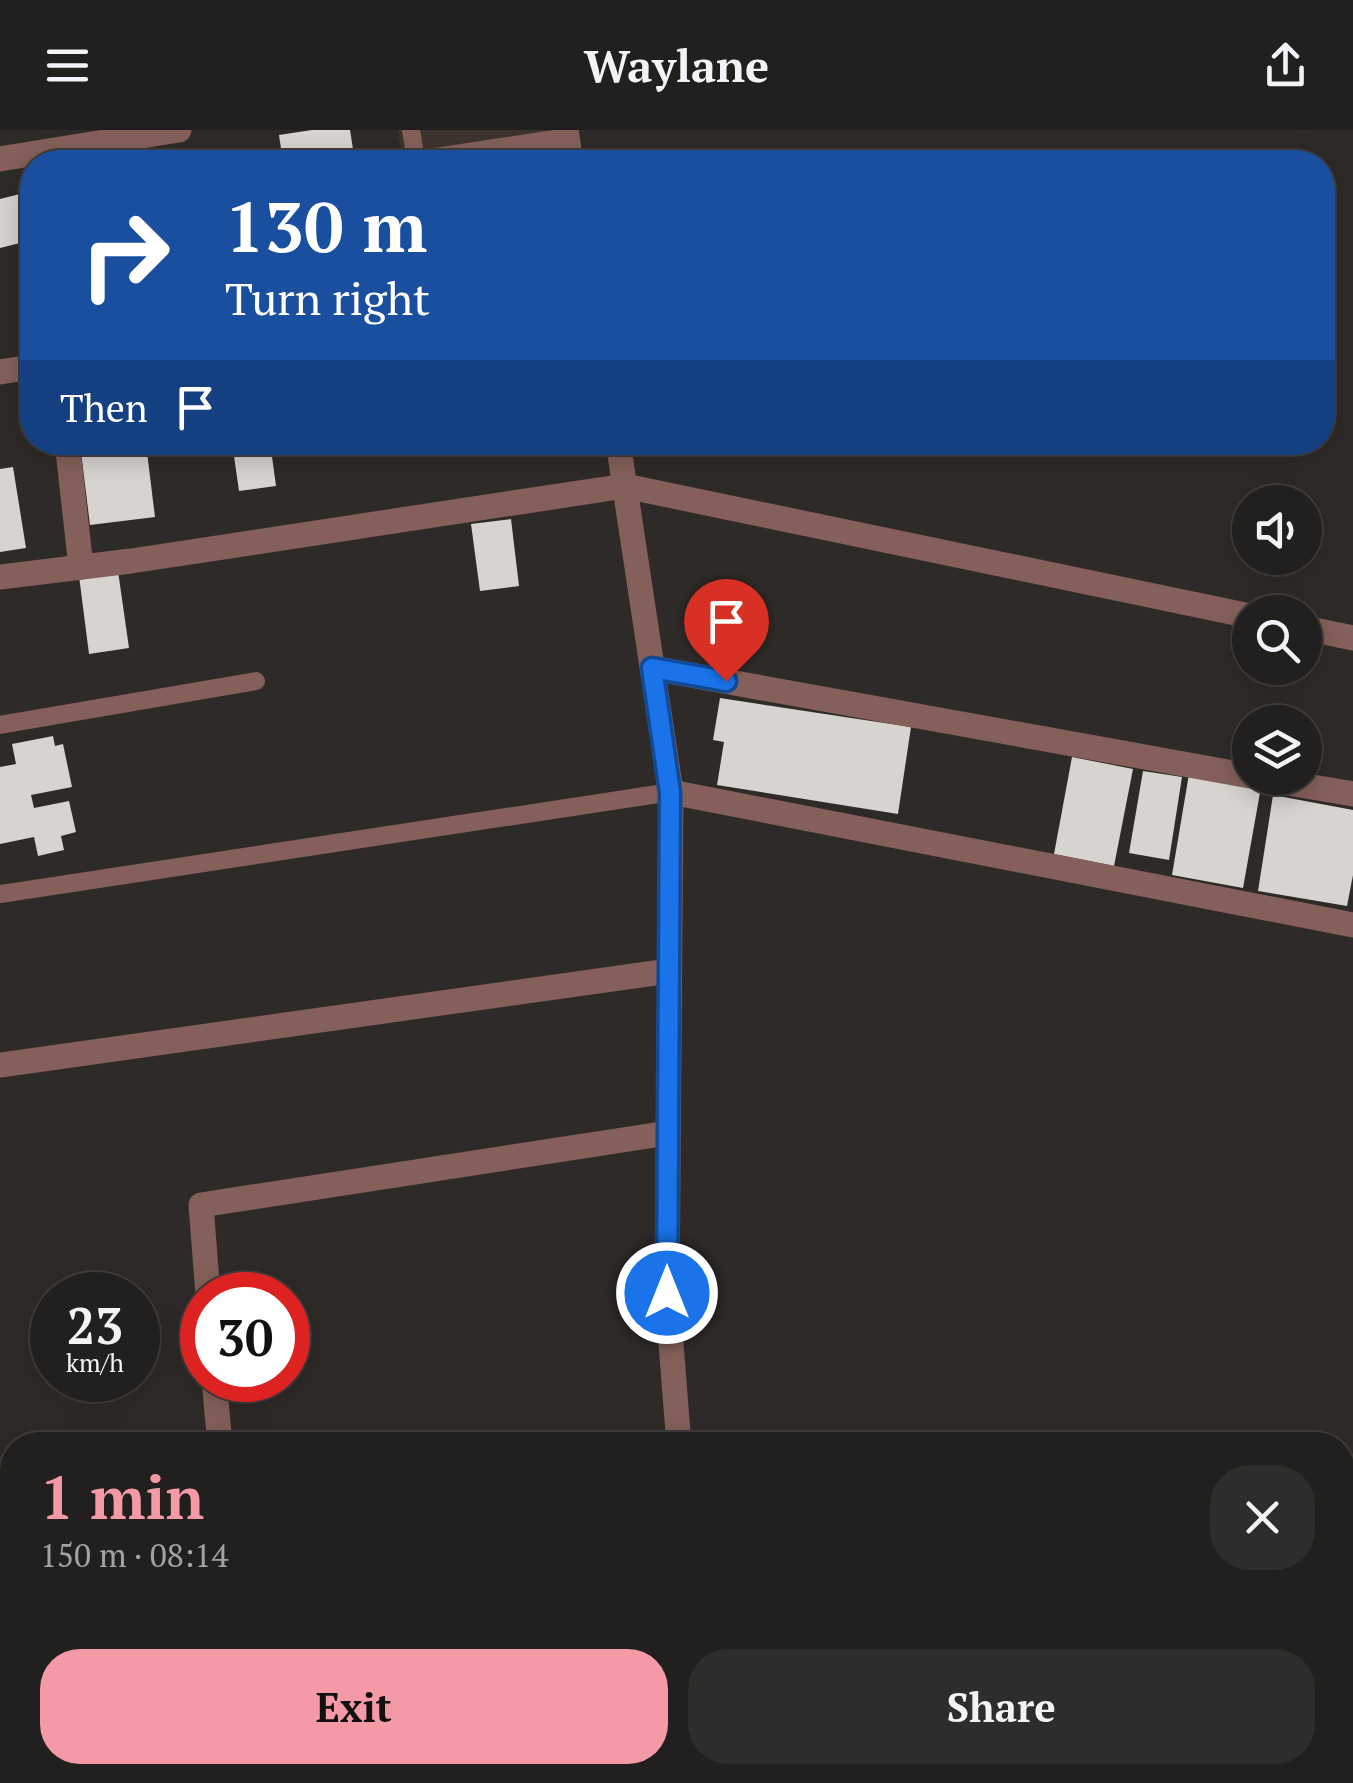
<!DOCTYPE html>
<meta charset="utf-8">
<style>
body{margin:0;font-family:"PT Serif",serif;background:#2e2d2b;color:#f1f3f6;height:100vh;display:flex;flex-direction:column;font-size:38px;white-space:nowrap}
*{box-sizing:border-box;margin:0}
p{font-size:32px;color:#a2a3a4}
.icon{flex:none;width:55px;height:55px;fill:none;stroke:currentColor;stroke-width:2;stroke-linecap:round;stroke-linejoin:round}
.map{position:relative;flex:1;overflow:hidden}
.side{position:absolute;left:0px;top:1302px;width:1355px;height:352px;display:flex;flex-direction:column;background:#22201e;border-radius:40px 40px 0 0;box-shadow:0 5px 25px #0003,0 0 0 2px #3f3e3c}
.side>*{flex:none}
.hud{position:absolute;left:20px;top:20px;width:1315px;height:305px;border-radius:40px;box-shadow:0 5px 25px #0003,0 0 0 2px #3f3e3c;background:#1a4fa0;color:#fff;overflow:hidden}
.fabs{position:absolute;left:1232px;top:355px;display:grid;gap:20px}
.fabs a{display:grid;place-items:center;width:90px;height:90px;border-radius:50%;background:#22201e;box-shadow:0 5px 25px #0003,0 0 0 2px #3f3e3c;font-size:50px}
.speed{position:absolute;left:30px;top:1142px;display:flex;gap:20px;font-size:50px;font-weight:700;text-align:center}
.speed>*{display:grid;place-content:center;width:130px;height:130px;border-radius:50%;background:#22201e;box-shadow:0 5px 25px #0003,0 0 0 2px #3f3e3c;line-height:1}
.speed small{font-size:25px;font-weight:400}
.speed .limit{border:15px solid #d22;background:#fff;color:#111}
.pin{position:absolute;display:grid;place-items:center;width:85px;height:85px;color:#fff;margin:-102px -42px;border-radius:50% 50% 50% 0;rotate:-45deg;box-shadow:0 0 10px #0007}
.pin .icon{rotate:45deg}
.me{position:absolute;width:110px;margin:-55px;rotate:0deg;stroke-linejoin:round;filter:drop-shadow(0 0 8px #0008)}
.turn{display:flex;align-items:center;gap:35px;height:210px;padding:0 40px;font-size:45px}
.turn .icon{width:130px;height:130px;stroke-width:2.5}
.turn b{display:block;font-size:70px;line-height:85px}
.then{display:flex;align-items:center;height:95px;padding:0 40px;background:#0003;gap:20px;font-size:38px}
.round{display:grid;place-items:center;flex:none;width:105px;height:105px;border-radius:40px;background:#2e2d2b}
.overview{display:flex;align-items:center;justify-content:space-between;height:170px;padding:0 40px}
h1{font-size:60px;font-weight:700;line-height:75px;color:#f49aa6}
.primary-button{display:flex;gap:20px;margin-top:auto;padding:20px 40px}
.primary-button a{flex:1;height:115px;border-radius:40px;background:#f49aa6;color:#111;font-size:40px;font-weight:700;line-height:115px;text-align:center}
.primary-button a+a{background:#2e2d2b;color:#f1f3f6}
header{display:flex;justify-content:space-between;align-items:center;height:130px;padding:0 40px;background:#22201e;font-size:45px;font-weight:700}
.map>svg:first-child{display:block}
.built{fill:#3d342f}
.building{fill:#d7d3cf}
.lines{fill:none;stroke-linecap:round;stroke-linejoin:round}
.lane{stroke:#85605a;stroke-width:18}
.street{stroke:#85605a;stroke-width:25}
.route-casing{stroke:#114b97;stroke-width:25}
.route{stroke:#1a73e8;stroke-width:18}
</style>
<header><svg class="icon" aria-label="menu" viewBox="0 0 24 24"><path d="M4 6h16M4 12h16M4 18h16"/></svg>Waylane<svg class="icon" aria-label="share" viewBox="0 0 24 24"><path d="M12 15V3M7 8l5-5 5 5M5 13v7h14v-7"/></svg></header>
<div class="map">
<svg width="1353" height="1653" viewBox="0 0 1353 1653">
<rect width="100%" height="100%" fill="#2e2a28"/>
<polygon class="built" points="398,0 545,0 551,32 403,32"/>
<g class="building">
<polygon points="312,0 350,0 355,32 283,32 279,5"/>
<polygon points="226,19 228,32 176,32 175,27"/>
<polygon points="519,22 520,32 456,32"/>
<polygon points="32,61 32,128 27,129 24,112 0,118 0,69"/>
<polygon points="232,312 270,312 276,356 239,361"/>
<polygon points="146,314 155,387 90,395 81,322"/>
<polygon points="13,337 26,418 0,422 0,339"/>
<polygon points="511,389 519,456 480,461 471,394"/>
<polygon points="118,441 129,518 89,524 79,446"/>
<polygon points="720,568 911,597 898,684 717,655 724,612 713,610"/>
<polygon points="53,606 55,616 63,614 72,657 31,665 34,678 69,671 76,702 61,706 64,720 38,726 34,707 0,714 0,637 16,634 12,614"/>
<polygon points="1072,627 1133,639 1114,736 1054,724"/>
<polygon points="1143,641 1182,647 1169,730 1129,723"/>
<polygon points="1189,644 1261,657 1243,758 1172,745"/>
<polygon points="1273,665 1353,680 1353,745 1347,776 1258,761"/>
<polygon points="156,1642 247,1642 249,1653 158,1653"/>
</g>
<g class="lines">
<g class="lane">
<polyline points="411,0 416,30 567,7"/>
<polyline points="0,595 256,551"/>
<polyline points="0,764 671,662"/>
</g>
<g class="street">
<polyline points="566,0 571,32"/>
<polyline points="0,29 179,0"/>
<polyline points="0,242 32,237"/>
<polyline points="67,312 81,437"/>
<polyline points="618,312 671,662 667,1163 679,1315"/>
<polyline points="0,447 131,431 625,356 1250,486"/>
<polyline points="1305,498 1353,508"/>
<polyline points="652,538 1250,646"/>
<polyline points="1260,648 1353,664"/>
<polyline points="671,662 1353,795"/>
<polyline points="0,935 669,841"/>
<polyline points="208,1165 201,1075 668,1003"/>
<polyline points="214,1250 220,1315"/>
<polyline points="263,1642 265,1653"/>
<polyline points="395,1642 397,1653"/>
<polyline points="700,1642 700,1653"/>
</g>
</g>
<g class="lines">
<defs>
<polyline id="route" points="667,1163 670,662 652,538 726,551"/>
</defs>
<use href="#route" class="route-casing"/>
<use href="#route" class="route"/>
</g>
</svg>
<div class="fabs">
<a><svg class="icon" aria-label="sound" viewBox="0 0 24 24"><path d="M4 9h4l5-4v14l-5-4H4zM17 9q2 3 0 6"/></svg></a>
<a><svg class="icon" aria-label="search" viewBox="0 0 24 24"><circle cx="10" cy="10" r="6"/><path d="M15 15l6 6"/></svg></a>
<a><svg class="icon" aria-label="layers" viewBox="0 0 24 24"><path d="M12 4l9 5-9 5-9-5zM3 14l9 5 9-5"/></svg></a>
</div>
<div class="speed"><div>23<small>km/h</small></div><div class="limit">30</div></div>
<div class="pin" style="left:726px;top:551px;background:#d93025"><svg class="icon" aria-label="arrive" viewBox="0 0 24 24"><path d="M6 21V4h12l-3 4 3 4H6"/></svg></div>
<svg class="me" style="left:667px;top:1163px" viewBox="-20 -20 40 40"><circle r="17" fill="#1a73e8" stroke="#fff" stroke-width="3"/><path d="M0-11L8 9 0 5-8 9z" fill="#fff"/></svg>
<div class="hud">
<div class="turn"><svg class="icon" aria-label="right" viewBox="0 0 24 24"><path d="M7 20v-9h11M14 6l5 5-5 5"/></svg><div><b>130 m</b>Turn right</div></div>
<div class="then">Then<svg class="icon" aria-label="arrive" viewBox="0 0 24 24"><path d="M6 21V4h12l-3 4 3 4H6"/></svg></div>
</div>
<section class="side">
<div class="overview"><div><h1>1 min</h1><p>150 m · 08:14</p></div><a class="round"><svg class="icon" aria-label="close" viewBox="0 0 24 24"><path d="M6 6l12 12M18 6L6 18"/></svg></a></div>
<div class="primary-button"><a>Exit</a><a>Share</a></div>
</section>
</div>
